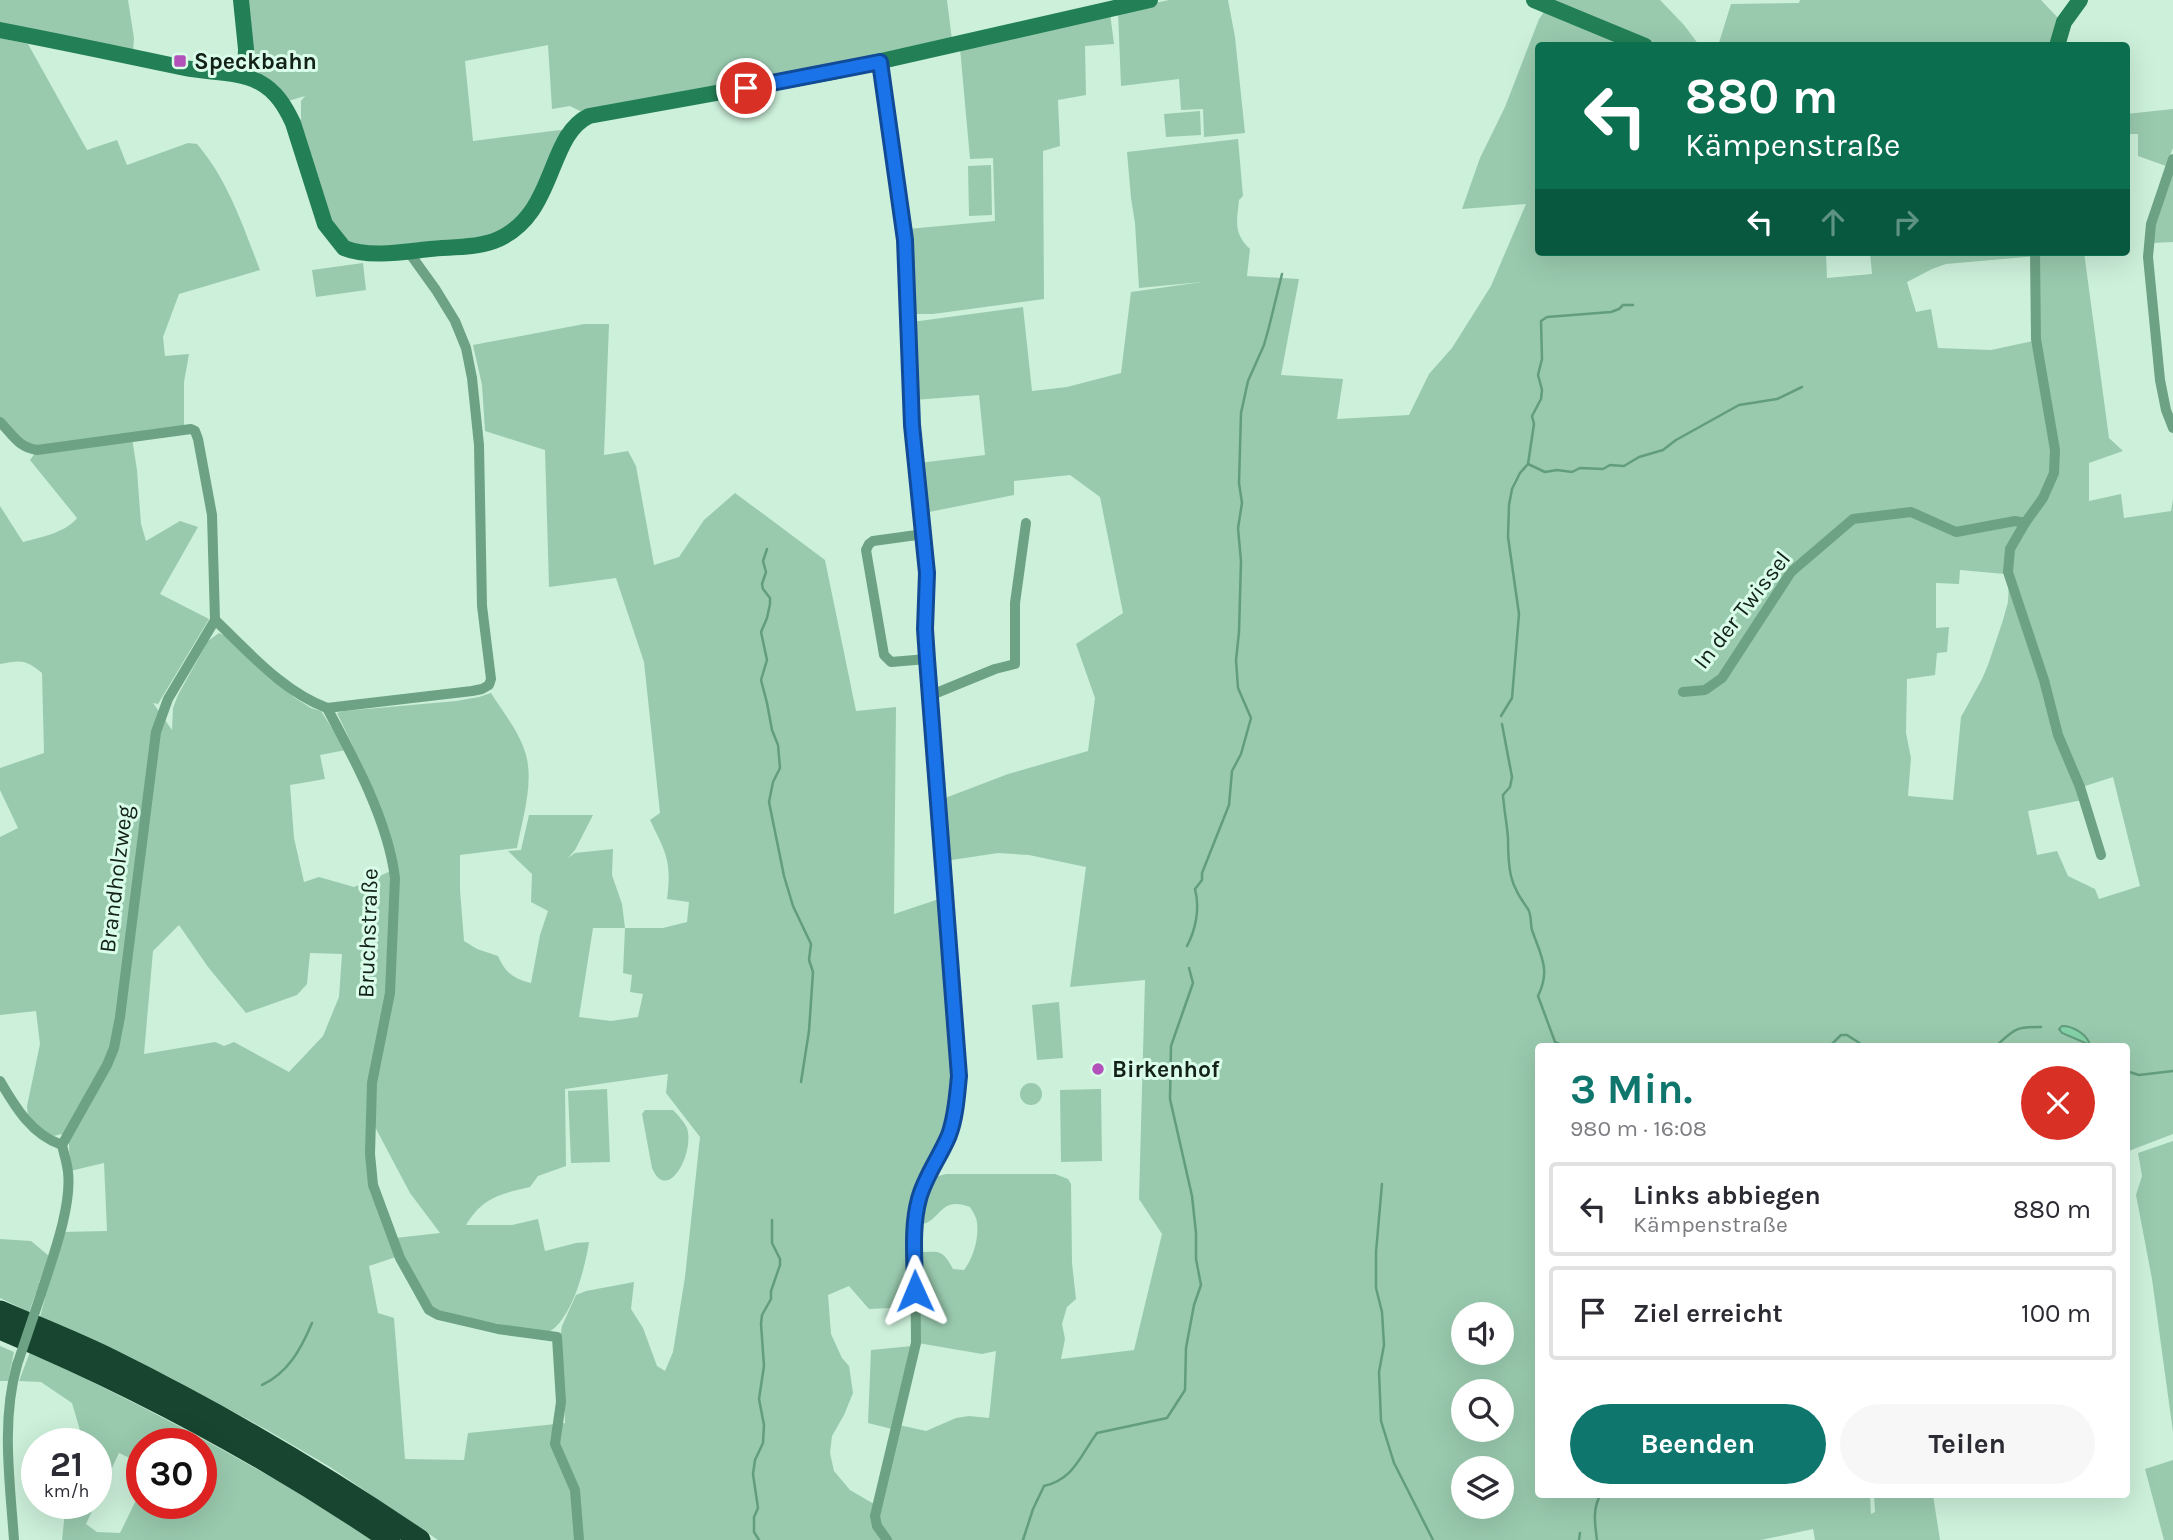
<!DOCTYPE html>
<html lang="de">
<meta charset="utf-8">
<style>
body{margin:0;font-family:Karla,sans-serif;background:#f7f7f7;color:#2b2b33;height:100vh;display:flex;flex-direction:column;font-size:26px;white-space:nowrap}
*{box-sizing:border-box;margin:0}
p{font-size:23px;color:#7c7c81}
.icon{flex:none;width:38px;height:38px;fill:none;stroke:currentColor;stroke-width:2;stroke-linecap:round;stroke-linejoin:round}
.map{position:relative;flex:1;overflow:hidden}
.panel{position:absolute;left:1535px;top:1043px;width:595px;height:455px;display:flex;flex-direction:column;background:#fff;border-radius:7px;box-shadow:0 7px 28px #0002}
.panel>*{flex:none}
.banner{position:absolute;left:1535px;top:42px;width:595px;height:214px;border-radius:7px;box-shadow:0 7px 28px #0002;background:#0b6e4f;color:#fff;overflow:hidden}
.controls{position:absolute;left:1451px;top:1302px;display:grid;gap:14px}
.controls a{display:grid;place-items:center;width:63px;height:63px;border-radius:50%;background:#fff;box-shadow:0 7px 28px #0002;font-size:35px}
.speed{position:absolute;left:21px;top:1428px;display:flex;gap:14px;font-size:35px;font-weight:700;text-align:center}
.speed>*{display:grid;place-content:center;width:91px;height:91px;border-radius:50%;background:#fff;box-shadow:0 7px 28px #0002;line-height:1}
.speed small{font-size:18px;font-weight:400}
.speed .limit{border:10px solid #d22;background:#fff;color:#111}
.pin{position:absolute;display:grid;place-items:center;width:60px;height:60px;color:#fff;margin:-30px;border:4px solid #fff;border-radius:50%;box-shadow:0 2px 7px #0007}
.me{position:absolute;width:77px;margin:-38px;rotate:359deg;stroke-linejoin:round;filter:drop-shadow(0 0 5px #0008)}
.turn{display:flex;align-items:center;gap:24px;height:147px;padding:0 35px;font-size:32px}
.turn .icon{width:91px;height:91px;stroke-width:2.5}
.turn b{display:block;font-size:49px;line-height:60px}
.lanes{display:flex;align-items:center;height:66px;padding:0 35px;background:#0003;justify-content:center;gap:35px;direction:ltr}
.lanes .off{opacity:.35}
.round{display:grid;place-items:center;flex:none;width:74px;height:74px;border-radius:37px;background:#f7f7f7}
.headline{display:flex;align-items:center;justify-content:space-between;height:119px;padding:0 35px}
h1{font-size:42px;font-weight:700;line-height:52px;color:#0f766e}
.cta{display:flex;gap:14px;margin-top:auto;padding:14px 35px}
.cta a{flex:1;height:80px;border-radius:42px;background:#0f766e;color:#fff;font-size:28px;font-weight:700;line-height:80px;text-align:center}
.cta a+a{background:#f7f7f7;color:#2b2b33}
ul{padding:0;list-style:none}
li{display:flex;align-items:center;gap:21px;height:94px;margin:0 14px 10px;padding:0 21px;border:4px solid #e1e1e2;border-radius:7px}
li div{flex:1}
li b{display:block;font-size:26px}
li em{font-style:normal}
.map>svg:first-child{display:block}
.green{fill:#99caae;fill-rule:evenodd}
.water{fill:#84d2a8;stroke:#629d7d;stroke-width:2}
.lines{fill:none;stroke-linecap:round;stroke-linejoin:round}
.stream{stroke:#629d7d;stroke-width:2.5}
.street{stroke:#6da284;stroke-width:10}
.secondary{stroke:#238056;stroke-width:16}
.highway{stroke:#17452f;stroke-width:21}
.street-bridge{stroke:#6da284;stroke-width:10}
.route-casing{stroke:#114b97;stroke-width:18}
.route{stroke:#1a73e8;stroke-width:12}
.poi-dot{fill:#b151b9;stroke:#d9fde8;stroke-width:2.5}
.labels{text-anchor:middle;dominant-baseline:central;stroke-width:6;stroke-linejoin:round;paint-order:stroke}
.poi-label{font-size:23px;font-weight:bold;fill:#132119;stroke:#d9fde8;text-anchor:start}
.street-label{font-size:23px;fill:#132119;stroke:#d9fde8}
</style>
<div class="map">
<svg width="2173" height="1540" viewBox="0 0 2173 1540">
<rect width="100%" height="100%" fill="#ccf0da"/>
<g class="green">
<polygon points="0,0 128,0 134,38 133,52 0,23"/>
<polygon points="246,0 947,0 952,40 935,46 584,113 570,106 552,109 548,45 465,61 473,141 568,129 531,207 497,235 413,247 354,246 336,232 301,123 301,101 305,96 288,101 262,78 253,63"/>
<polygon points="1169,0 1228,0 1235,37 1245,133 1204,137 1203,109 1181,110 1179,79 1121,86 1118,11"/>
<polygon points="1548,0 1660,0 1684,25 1699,45 1656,45"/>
<polygon points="1800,0 2041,0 2058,18 2053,45 1718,46 1731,4 1799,3"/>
<path d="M1544 12 1555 13 1636 45 1538 46V252H1826L1827 278 1872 274 1870 252H2084L2109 438 2123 451 2089 463V501L2121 494 2124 518 2171 511 2173 499V1134L2126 1152V1046H1538V1494L1870 1495 1871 1514 1875 1512 1874 1495H1933L1940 1540H1815L1813 1529 1761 1540H890L881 1526 879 1511 899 1425 926 1431 956 1418 969 1416 989 1418 996 1351 982 1354 918 1343V1252C939 1252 942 1248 953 1269L964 1270C973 1258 979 1239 977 1223 977 1218 973 1212 970 1207 938 1195 942 1223 918 1225L924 1193 931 1178 946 1174H1055L1068 1179 1071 1184 1072 1263 1076 1299 1067 1307 1062 1324 1065 1339 1061 1359 1134 1350 1162 1234 1139 1199 1145 980 1070 987 1086 867 1029 855 998 853 945 861 940 800 1008 774 1088 751 1095 698 1076 644 1123 613 1100 497 1070 475 1014 481V495L924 513 919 463 985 455 979 395 914 400 912 322 1023 307 1032 391 1067 387 1121 373 1131 292 1202 282 1139 288 1135 223 1131 198 1127 152 1238 139 1243 196 1239 200C1237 221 1233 233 1250 249L1247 276 1299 279 1281 375 1343 379 1337 419 1409 415 1429 374 1452 348 1491 286 1526 204 1462 209 1480 158 1505 107 1539 19ZM2037 256 2039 328 2038 340 1991 350 1938 348 1931 309 1916 312 1907 282 1932 269 1946 264ZM2008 559H2010V570L2053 700 2060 734 2082 787 2113 777 2140 886 2099 899 2095 889 2068 876 2057 851 2037 855 2028 811 2082 800 2078 787 2056 735 2042 680 2009 580 2008 602 2003 620 1988 665 1982 679 1961 717 1953 800 1908 796 1911 758 1906 733 1907 679 1935 675 1937 653 1947 652 1949 627 1936 628V583L1959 584 1960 570 2005 574ZM1463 1314H1502V1353H1463ZM1463 1391H1502V1430H1463ZM1463 1468H1502V1507H1463Z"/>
<polygon points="1110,13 1114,44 1085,46 1086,95 1058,100 1060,146 1043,151 1044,299 933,314 914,314 911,311 908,229 995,221 993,158 970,159 960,48"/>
<path d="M0 38 28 44 87 150 117 140 127 165 188 143 197 144C228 180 243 226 260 270L179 294 163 337 165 356 189 354 184 382V427L28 447 0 420Z"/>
<polygon points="2173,109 2173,148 2166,166 2138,156 2138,134 2126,134 2126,114"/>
<polygon points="1200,111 1201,135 1166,137 1164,114"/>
<polygon points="991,165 992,215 969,216 968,166"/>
<polygon points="2173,170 2173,242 2152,243 2154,225"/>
<polygon points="363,263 366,290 316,297 312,270"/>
<path d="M584 324H609L604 455 628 451 636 466 654 565 679 557 704 520 735 493 825 560 856 711 896 707 894 914 942 898 955 1076 945 1134 922 1181 915 1204 912 1225V1307L869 1309 849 1286 828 1295 831 1334 842 1358 849 1366 853 1393 844 1415 832 1436 830 1453 834 1471 850 1490 874 1504 872 1522 883 1540H438L330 1467 267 1430 171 1378 103 1345 40 1317 63 1232 107 1231 104 1163 70 1171 69 1144 61 1134 54 1136 38 1128 28 1117 27 1106 40 1044 36 1011 0 1015V837L18 828 0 790V768L44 753 42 673C25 659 21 660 0 664V506L23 542C41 537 65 533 77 518L30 460 35 453 86 447 132 438 137 470 141 524 146 541 180 521 198 527 160 594 209 619 158 704 153 703 172 730 173 708 178 695 208 641 219 633 233 640 295 698 311 708 321 711 346 750 320 755 325 779 290 785 294 838 304 882 319 877 354 887 391 871 393 895 387 1001 367 1094 368 1181 396 1257 369 1266 378 1313 394 1318 405 1459 464 1460 468 1433 565 1423 563 1366 560 1337 562 1326 576 1295 586 1291 634 1282 631 1309 643 1328 657 1366 665 1371 673 1352 685 1277 700 1137 666 1093 668 1074 565 1089 566 1166 538 1176 530 1187C500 1194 483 1197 466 1225H512L538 1219 545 1251 576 1243 589 1242C585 1268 572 1321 547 1333L441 1313 434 1310 399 1251 395 1238 440 1233 410 1193 374 1125 375 1086 394 992 398 875 385 830 364 769 337 713 344 711 456 701 479 697 491 693C503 712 520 733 526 755 534 784 522 820 517 848L460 855V890L464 941 477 949 498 956C505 972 513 979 531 983L540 935 548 911 531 902 532 874 508 851 521 850 529 815H593L575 850 568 858 575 853 613 849 612 875 622 904 625 928H663L687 922 689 902 667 899C672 861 666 853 650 820L660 813 644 662 616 578 549 587 545 450 485 431 482 385 473 345ZM179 925 208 967 246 1013 297 995 307 984 310 953 342 954 339 997 323 1036 289 1072 234 1042 224 1046 215 1042 144 1054 153 951ZM593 928H625L623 973 632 975 630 992 643 994 638 1017 611 1021 579 1017Z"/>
<polygon points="1059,1002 1063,1058 1037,1060 1032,1005"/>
<circle cx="1031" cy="1094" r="11"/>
<polygon points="607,1089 610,1162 571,1163 568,1091"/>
<polygon points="1101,1089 1102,1161 1061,1162 1060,1090"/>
<path d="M645 1110H673C678 1115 684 1122 687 1128 695 1154 667 1204 652 1168L642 1114Z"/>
<polygon points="2173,1141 2173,1432 2152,1279 2136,1195 2142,1176 2138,1153"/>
<polygon points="0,1239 31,1241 49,1256 40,1281 38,1281 40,1282 29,1312 0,1298"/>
<polygon points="0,1346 14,1352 8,1381 0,1381"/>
<polygon points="912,1346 892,1429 868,1423 871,1350"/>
<path d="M30 1352C106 1388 180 1425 253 1467 294 1490 335 1513 372 1540H62L66 1503H96L86 1524 97 1532 120 1533 142 1488V1503H201V1444H142V1464L119 1453 96 1502V1444H84L72 1403 41 1382 19 1381Z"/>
<polygon points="2173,1460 2173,1540 2164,1540 2145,1469"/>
</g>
<path class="water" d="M2062 1026C2073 1026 2087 1034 2090 1045L2062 1033 2059 1029Z"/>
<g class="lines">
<g class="stream">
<polyline points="1528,464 1545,472 1557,470 1572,472 1580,468 1603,469 1610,465 1624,466 1639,457 1663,450 1676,440 1739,405 1777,399 1802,387"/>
<polyline points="767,549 763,561 766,572 762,584 763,589 770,598 770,604 767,618 761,632 767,660 761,680 767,703 772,730 778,745 780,768 773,782 769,802 784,876 793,906 811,944 809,960 813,972 809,1031 801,1082"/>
<polyline points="1501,716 1512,698 1519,614 1508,537 1509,505 1512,489 1520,473 1528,464 1534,424 1532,416 1541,399 1542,390 1538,375 1542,359 1541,321 1547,317 1611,312 1619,309 1623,305 1633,305"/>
<path d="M1502 724 1512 777 1510 787 1503 795C1504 810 1507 824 1508 838 1508 851 1508 863 1511 876 1514 889 1521 899 1528 909 1532 916 1530 923 1532 930 1541 956 1551 970 1538 996L1555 1042 1564 1046"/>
<path d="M1187 946C1196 929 1200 908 1195 889L1202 880V873L1229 805 1232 771 1241 754 1251 718 1238 688 1236 660 1239 632 1241 561 1238 528 1242 503 1239 483 1241 413 1248 381 1264 345 1269 327 1282 274"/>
<polyline points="1830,1046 1841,1035 1847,1035 1861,1044"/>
<path d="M1996 1046C2015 1029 2014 1027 2041 1027"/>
<polyline points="2126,1071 2139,1075 2173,1071"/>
<polyline points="1382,1184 1376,1252 1376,1288 1382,1312 1384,1345 1379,1372 1381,1421 1394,1463 1433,1540"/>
<path d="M262 1385C288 1373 301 1349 312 1323"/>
<polyline points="759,1540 754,1532 754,1517 758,1508 753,1474 755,1460 763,1443 764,1425 759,1399 764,1366 761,1324 762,1315 771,1299 771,1291 780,1265 780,1259 772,1243 772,1220"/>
<path d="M1023 1540 1033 1509 1044 1486C1074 1479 1080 1456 1097 1433L1167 1418 1185 1390 1186 1348 1194 1305 1201 1285 1196 1259V1233L1192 1196 1170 1099 1171 1046 1193 983 1189 968"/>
<polyline points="1579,1540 1580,1533"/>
<path d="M1597 1540C1595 1525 1592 1508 1601 1494"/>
</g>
<g class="street">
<polyline points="880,62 906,241 912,425 927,573 925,629 927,659 959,1076 954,1114 949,1135 929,1172 918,1201 915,1225 916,1343 875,1516 877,1526 887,1540"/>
<polyline points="2173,159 2151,224 2148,257 2160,380 2166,410 2173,428"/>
<polyline points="2035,252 2036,339 2055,450 2054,473 2043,498 2025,523 2010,549 2008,572 2044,680 2058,735 2080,787 2101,855"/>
<path d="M0 422C13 435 18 447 37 450L191 429 195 431 198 439 212 515 215 620 168 699 156 732 120 1017 114 1048 107 1065 62 1145"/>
<polyline points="924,534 873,541 869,544 866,550 884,655 891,662 927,659"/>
<path d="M215 620C249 652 282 691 327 708L472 691 482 689 489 685 491 679 482 606 479 445 472 378 466 348 455 321 436 290 408 251"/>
<polyline points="1683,692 1705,690 1722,678 1791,572 1853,519 1911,512 1956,532 2015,521 2025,523"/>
<polyline points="929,696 995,669 1015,664 1015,603 1026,523"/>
<path d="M327 708C354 758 388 821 395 878L390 993 372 1083 370 1154 373 1185 400 1258 429 1310 438 1315 498 1329 557 1337 561 1402 555 1444 575 1490 579 1540"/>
<path d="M0 1081C15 1107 32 1135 62 1145"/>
<path d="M41 1294C52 1259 72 1207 68 1172 67 1163 64 1154 62 1145"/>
<path d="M14 1540C10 1482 1 1421 17 1365"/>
</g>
<g class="secondary">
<polyline points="241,0 246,49 245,76"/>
<polyline points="1534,0 1645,46"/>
<path d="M0 30C62 42 124 55 185 68 210 73 237 71 259 82 276 91 285 106 293 123L325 224 344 248C369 258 403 252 430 249 450 247 475 248 494 241 557 217 546 136 589 116L833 72 1150 0"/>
<polyline points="2057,46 2064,22 2080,0"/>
</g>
<g class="highway">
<path d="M0 1311C37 1327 76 1342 112 1360 219 1413 322 1473 420 1540"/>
<path d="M0 1329C136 1386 268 1457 390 1540"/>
</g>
<polyline class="street-bridge" points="17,1365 41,1294"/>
</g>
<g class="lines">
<defs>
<path id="route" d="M746 88 880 62 905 240 912 425 927 573 925 629 927 659 959 1076C957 1095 956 1116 949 1135 940 1157 925 1176 919 1199 911 1228 915 1261 915 1291"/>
</defs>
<use href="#route" class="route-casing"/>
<use href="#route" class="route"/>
</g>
<g class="poi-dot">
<rect x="173" y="54" width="14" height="14" rx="3.5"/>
<circle cx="1098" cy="1069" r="7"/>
</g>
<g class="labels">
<g class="poi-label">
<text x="194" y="61">Speckbahn</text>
<text x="1112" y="1069">Birkenhof</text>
</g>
<g class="street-label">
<text transform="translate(1742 610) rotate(-52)">In der Twissel</text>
<text transform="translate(116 879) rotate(-83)">Brandholzweg</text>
<text transform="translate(368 933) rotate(-88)">Bruchstraße</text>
</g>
</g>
</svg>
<div class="controls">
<a><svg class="icon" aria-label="sound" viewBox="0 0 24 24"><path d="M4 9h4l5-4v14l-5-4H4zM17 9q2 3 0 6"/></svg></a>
<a><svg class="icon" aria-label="search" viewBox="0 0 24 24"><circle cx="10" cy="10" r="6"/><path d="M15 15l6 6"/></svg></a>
<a><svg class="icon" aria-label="layers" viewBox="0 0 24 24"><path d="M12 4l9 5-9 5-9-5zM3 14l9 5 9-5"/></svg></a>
</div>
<div class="speed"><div>21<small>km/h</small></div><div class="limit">30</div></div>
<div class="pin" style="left:746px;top:88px;background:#d93025"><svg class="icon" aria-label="arrive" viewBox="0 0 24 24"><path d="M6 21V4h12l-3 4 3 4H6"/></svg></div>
<svg class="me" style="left:915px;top:1291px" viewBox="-20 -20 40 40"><path d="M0-17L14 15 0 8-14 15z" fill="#1a73e8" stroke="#fff" stroke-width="4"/></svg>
<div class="banner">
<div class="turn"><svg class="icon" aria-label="left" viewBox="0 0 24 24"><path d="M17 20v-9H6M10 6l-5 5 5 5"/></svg><div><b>880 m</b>Kämpenstraße</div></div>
<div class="lanes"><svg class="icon" aria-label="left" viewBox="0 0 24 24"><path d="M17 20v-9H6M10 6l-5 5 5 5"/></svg><svg class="icon off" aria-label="ahead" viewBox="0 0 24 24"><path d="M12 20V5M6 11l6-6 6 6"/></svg><svg class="icon off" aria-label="right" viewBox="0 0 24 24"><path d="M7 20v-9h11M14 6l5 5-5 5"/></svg></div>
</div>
<section class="panel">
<div class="headline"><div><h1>3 Min.</h1><p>980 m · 16:08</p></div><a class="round" style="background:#d93025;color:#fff"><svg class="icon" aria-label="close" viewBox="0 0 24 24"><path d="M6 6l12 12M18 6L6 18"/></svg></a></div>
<ul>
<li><svg class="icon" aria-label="left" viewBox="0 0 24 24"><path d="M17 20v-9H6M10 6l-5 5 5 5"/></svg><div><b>Links abbiegen</b><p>Kämpenstraße</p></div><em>880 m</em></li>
<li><svg class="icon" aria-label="arrive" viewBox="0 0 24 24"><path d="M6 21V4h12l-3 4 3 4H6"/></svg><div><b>Ziel erreicht</b></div><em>100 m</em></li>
</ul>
<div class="cta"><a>Beenden</a><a>Teilen</a></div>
</section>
</div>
